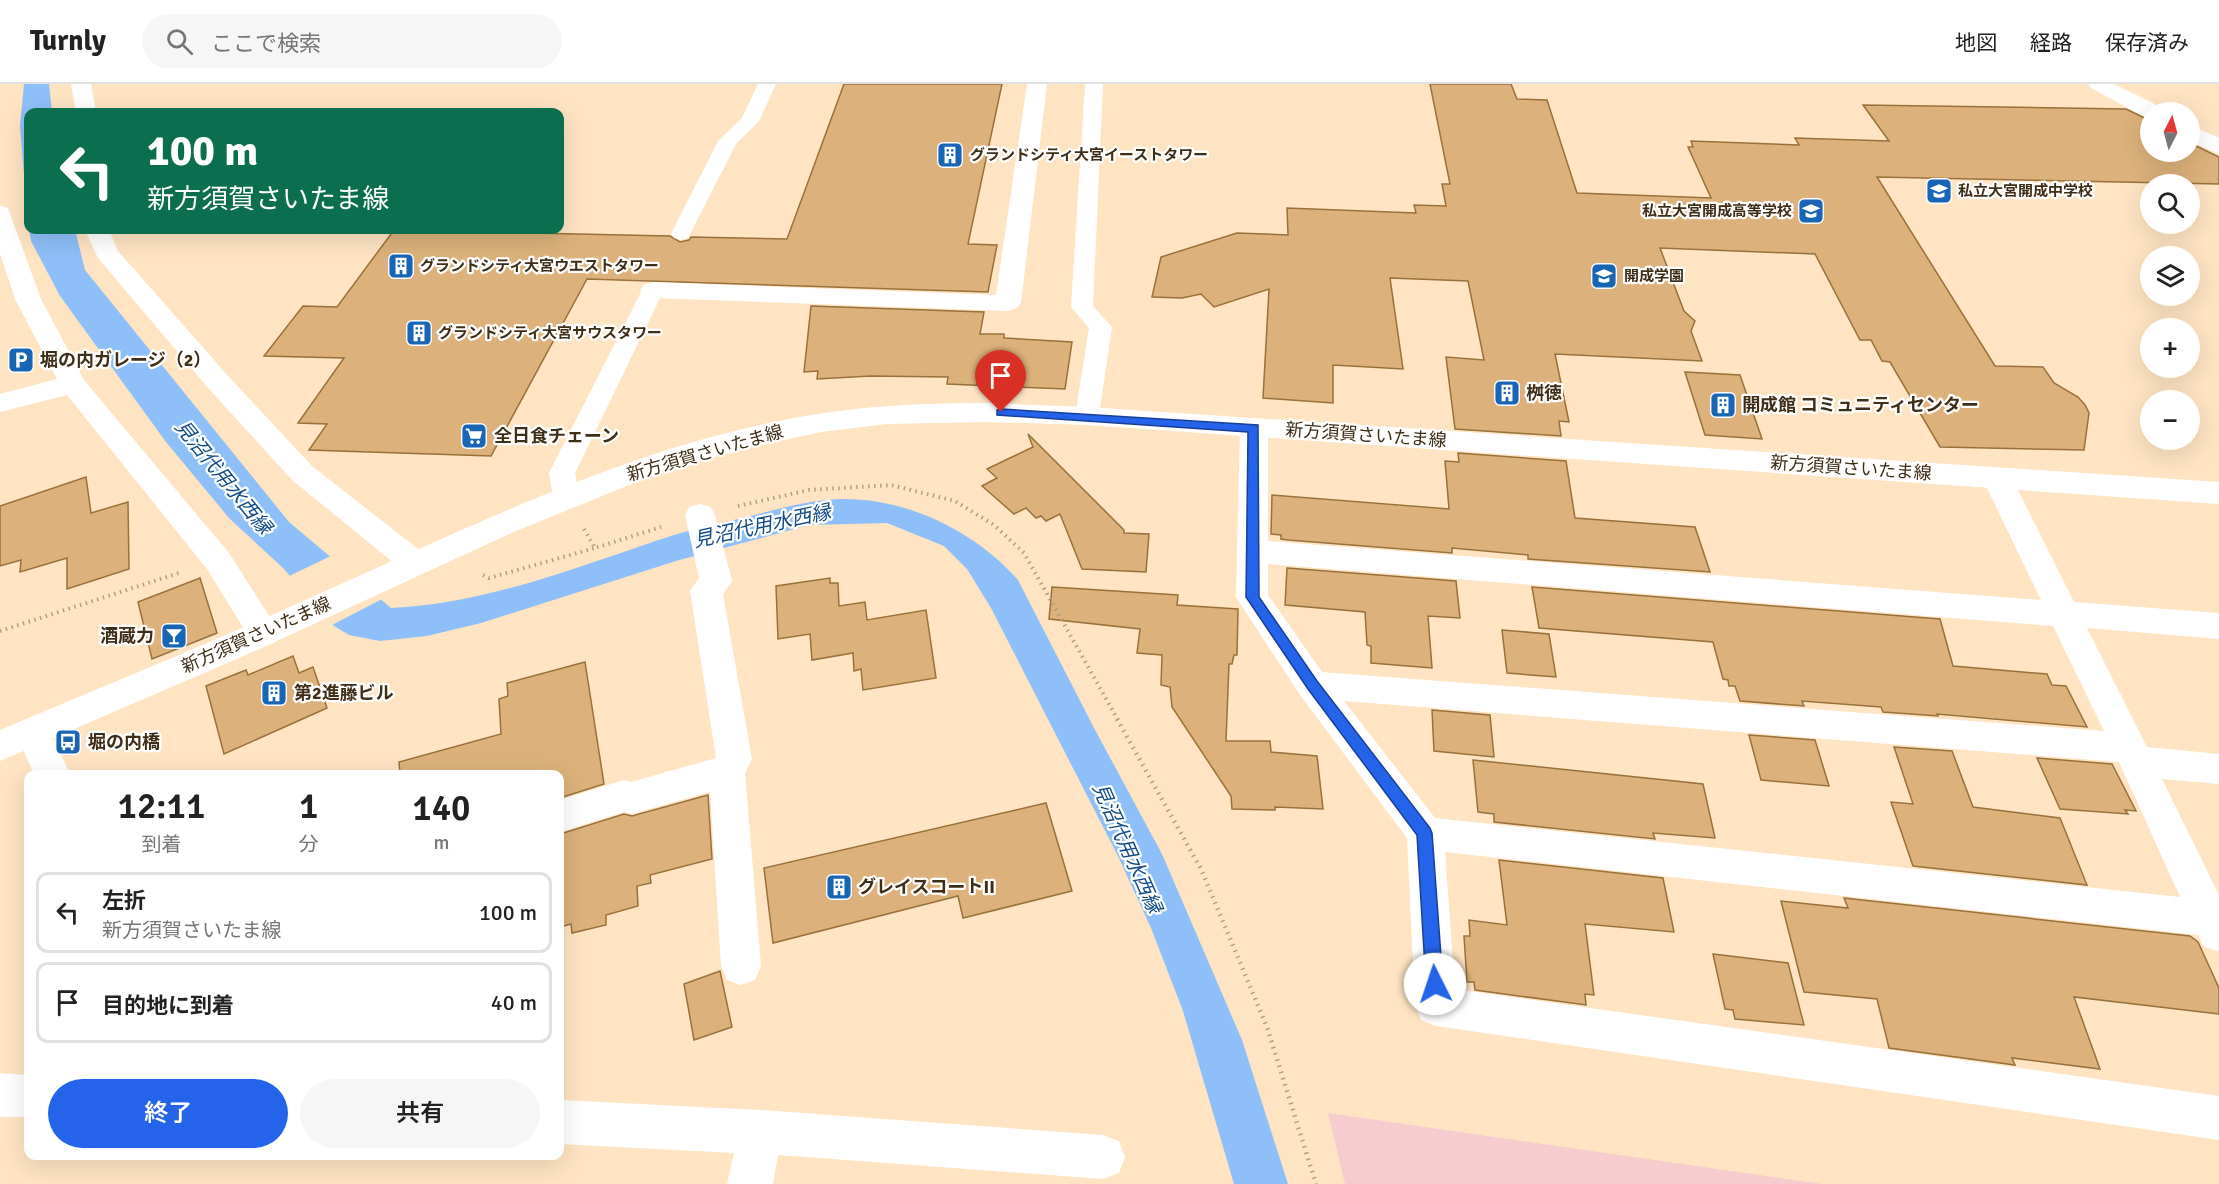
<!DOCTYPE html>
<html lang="ja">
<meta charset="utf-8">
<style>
body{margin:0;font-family:Signika,"Noto Sans JP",sans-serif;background:#f6f6f6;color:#222;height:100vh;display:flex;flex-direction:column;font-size:22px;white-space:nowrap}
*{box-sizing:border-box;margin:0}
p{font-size:20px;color:#767676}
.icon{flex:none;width:33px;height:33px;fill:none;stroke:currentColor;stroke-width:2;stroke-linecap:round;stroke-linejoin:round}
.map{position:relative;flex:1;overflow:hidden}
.details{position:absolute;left:24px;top:686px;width:540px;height:390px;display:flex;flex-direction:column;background:#fff;border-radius:12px;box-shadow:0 6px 24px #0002}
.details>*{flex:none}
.top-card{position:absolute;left:24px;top:24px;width:540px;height:126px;border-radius:12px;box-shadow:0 6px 24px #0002;background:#0b6e4f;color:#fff;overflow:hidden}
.needle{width:39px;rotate:6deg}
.tools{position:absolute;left:2140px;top:18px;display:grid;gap:12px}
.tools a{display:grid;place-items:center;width:60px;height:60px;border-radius:50%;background:#fff;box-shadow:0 6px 24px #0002;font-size:30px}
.pin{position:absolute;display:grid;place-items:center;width:51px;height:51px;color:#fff;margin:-62px -26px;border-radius:50% 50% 50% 0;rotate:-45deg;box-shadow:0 0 6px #0007}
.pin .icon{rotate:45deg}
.me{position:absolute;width:66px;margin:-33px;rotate:356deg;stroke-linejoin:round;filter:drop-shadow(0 0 4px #0008)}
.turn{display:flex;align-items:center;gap:21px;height:126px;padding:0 24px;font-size:27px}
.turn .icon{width:78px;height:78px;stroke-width:2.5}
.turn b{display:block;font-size:42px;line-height:51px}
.eta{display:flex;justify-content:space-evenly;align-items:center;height:102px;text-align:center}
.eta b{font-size:36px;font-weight:600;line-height:42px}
.action{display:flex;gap:12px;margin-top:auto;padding:12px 24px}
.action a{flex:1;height:69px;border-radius:36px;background:#2563eb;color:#fff;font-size:24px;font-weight:600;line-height:69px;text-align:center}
.action a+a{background:#f6f6f6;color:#222}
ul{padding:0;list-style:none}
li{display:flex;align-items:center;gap:18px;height:81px;margin:0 12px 9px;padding:0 12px;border:3px solid #e0e0e0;border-radius:12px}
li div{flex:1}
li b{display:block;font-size:22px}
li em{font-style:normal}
header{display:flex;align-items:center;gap:36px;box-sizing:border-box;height:84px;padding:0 30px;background:#fff;border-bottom:2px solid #e0e0e0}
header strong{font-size:28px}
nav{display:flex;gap:33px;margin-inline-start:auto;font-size:21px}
.search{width:420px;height:54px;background:#f6f6f6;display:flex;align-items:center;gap:15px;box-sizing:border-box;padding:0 21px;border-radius:33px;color:#767676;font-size:22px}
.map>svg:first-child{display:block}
.green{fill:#f6cccf}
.water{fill:#8fbff9}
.pier{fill:#fee4c3}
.building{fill:#dcb17b;stroke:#98713b;stroke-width:1.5}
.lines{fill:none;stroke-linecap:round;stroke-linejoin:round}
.path-far1{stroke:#b39c7f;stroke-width:4;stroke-dasharray:1.5 4.5;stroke-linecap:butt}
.path{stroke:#b39c7f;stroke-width:4.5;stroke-dasharray:1.5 5;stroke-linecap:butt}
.lane{fill:#fff;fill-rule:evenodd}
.street{fill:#fff;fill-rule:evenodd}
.secondary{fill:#fff;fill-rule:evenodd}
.route{fill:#2563eb;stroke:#184099;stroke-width:1.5}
.labels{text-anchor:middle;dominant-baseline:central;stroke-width:4.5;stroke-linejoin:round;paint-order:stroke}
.far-poi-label{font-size:15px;font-weight:bold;fill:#3f2e17;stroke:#fff;text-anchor:start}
.poi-label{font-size:18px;font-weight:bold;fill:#3f2e17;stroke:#fff;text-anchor:start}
.street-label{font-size:18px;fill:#3f2e17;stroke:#fff}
.water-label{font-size:20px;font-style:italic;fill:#114c88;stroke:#fff}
</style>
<header>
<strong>Turnly</strong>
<div class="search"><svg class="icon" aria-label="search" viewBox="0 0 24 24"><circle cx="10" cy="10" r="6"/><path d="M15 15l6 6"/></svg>ここで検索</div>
<nav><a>地図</a><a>経路</a><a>保存済み</a></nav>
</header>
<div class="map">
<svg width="2219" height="1100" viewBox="0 0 2219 1100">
<rect width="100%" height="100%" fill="#fee4c3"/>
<polygon class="green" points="1328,1029 1822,1100 1345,1100"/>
<g class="water">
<polygon points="24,0 49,0 52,28 28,28 28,139 20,42"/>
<path d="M29 146H75L85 186 289 438 391 524C489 520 584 480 677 450 698 444 721 439 743 434 775 426 807 416 841 415 907 414 975 447 1018 496L1094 644 1162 770 1242 956 1288 1100H1234L1183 927 1151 844 1117 770 991 524 967 485 944 462 887 439 809 441 676 477 481 539 427 552 380 557 349 551 334 542 283 484 229 434 166 358 60 212 31 157Z"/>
</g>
<polygon class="pier" points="333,471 384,514 330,542 287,493"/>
<g class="building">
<polygon points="844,0 1002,0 968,160 997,161 988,208 587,195 491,372 309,366 327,340 298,339 344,274 264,272 303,222 337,223 394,146 670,152 680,158 689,156 691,153 787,155"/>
<polygon points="1430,0 1511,0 1517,15 1547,16 1577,109 1711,114 1688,63 1693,63 1691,57 1799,61 1795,54 1889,57 1863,21 2126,25 2151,37 2151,68 2190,68 2190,59 2219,73 2219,100 1877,93 1995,282 2043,283 2054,299 2078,313 2085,321 2089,329 2084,366 1940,363 1890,278 1882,277 1871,256 1860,256 1815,170 1660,164 1684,227 1695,237 1691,247 1702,277 1555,270 1569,338 1559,337 1561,352 1455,345 1446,273 1484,276 1468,197 1390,194 1403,285 1333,281 1333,319 1263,314 1269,205 1214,223 1201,210 1182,214 1152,213 1161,173 1237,149 1288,151 1287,124 1416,129 1414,121 1446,122 1442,100 1450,100"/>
<polygon points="811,222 984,228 980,250 1004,250 1004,254 1072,258 1065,305 947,300 948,293 871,292 817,295 818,287 804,288"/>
<polygon points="1685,288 1740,291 1762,355 1705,351"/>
<polygon points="1028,350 1124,446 1124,449 1149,450 1146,488 1082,485 1060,430 1046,437 1041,432 1036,434 1026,424 1014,430 982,402 997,394 987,385 1033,363"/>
<polygon points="1458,369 1566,377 1575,434 1695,443 1710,488 1528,475 1528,471 1452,464 1452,469 1288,456 1281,455 1281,451 1271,450 1272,411 1449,425 1445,377 1459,378"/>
<polygon points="86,393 91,429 128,418 129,485 67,505 67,474 20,488 21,476 0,482 0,422"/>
<polygon points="1287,484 1456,497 1460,534 1428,532 1432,584 1371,579 1371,562 1367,561 1365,528 1285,521"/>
<polygon points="200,494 217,549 152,575 138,518"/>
<polygon points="830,494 830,499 838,499 839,522 865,518 867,536 926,526 936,594 863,606 861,585 854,587 853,569 812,576 810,550 778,555 776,502"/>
<polygon points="1052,503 1178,511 1177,521 1238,525 1237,571 1234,571 1232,580 1229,580 1226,657 1270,657 1271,668 1317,672 1323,725 1275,723 1275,726 1232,725 1231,712 1172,623 1170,603 1161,601 1162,571 1137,569 1140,545 1049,535"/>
<polygon points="1532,503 1940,535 1953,582 2047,590 2052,601 2066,602 2087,643 1937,630 1938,632 1883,628 1881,623 1802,617 1804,622 1740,617 1735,602 1729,602 1728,596 1723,595 1713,558 1539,544"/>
<polygon points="1502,546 1549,550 1556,593 1507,589"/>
<polygon points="293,572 299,589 313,583 327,624 224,670 206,602 246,586 248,591"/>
<polygon points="585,578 604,700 560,714 560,690 400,690 399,678 501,650 499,615 508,612 507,599"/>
<polygon points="1432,626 1490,631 1494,673 1434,667"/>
<polygon points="1749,651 1815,656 1829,702 1761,696"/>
<polygon points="1894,663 1952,667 1973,723 2060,734 2087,801 1913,782 1891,718 1913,720"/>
<polygon points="2037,674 2112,680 2136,727 2125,726 2128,730 2060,725"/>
<polygon points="1473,676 1703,700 1715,754 1653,749 1655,755 1494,738 1494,730 1478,728"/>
<polygon points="708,711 712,775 650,791 651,799 637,802 638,822 606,831 606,841 572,849 571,840 560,843 560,750 624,730 632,732"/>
<polygon points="1046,719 1072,807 963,834 958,812 773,859 764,784"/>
<polygon points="1499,776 1663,794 1674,848 1585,840 1594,911 1585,910 1586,921 1475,906 1474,898 1467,898 1464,852 1470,852 1469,836 1507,841"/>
<polygon points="1844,814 2190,852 2198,858 2219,904 2219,930 2074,913 2100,985 2012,974 2015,981 1889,964 1877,915 1804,908 1781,817 1848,824"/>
<polygon points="1713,870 1788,879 1804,941 1735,935 1733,926 1725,925"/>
<polygon points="720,887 732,943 694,956 684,900"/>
</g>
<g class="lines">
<g class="path-far1">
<polyline points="738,422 809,406 891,401 955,417 994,441 1024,469 1118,636"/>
<polyline points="584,445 595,464 661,443"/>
<polyline points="483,491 489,494 595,464"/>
<polyline points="0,547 179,489"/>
</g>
<polyline class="path" points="1117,635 1201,785 1267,943 1316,1100"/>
<g class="lane">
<polygon points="758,0 776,0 759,37 736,60 688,154 681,156 674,154 671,150 718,57 742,34"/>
<polygon points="1085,0 1103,0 1093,222 1112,243 1099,332 1096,338 1087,340 1078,338 1075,332 1089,244 1071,223"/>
<polygon points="653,199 661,201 664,206 575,389 579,413 575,419 566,422 557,419 553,413 549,389 642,206 645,201"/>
</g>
<g class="street">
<polygon points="71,0 91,0 96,28 76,28"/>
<polygon points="1027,0 1047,0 1021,219 1017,224 1008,227 653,214 644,211 640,206 644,201 653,198 996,211"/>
<polygon points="2088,0 2114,0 2161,23 2164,28 2151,28 2151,34 2145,33 2091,4"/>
<polygon points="2190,41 2219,54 2219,70 2190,57"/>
<polygon points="0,122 8,124 13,138 41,215 84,296 229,469 280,549 276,558 264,562 252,558 207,485 67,311 0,328 0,310 57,295 15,215 0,170"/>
<polygon points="85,146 109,146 118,167 229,293 312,382 427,472 432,480 427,488 416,492 405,488 292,396 209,305 98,174"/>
<path d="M1254 334 1264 337 1268 344V457L2041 516 1982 394 1987 387 1997 384 2007 387 2012 394 2074 518 2219 529V555L2087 544 2147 663 2219 670V700L2162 695 2219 811V867H2217L2203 862 2198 851 1445 768 1455 905 2219 1012V1056L1436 942 1421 936 1415 922 1407 754 1300 611 1236 513 1240 344 1244 337ZM1268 480 2053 542 2104 647 1322 588 1268 511ZM1344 617 2119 678 2180 813 1435 734Z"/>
<polygon points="700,420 711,423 715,431 732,497 723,510 752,675 745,689 761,882 755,896 741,901 727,896 721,882 710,708 631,730 624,728 560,748 560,716 624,696 631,698 716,674 690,507 699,494 685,431 689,423"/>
<polygon points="33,633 45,638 70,690 34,690 15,648 21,638"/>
<polygon points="0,989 28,991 28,1033 0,1033"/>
<polygon points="560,1016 761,1026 1103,1051 1119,1057 1125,1073 1119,1089 1103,1095 778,1071 773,1100 727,1100 734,1069 560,1060"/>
</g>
<path class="secondary" d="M987 319 1087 323 2219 398V420L1087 341 987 338 887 340 821 348 756 362 700 377 639 397 516 447 255 567 0 677V646C104 602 208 560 310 514 477 440 643 356 824 329 879 321 933 319 987 319Z"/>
</g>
<polygon class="route" points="1001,325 1258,341 1259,513 1317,597 1430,744 1432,749 1443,900 1441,906 1435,909 1429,906 1426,900 1417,751 1308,605 1246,513 1248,348 997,331 997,326"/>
<defs>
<symbol id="building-square" viewBox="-11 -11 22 22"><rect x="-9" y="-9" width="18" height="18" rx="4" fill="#1765b4" stroke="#fff"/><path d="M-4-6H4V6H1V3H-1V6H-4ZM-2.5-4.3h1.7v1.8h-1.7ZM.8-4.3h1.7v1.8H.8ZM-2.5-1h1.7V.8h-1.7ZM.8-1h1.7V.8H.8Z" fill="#fff"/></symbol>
<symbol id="school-square" viewBox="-11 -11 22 22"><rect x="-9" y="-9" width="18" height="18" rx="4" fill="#1765b4" stroke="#fff"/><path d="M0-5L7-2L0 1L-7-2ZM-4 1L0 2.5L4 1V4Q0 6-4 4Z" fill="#fff"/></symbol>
<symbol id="parking-square" viewBox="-11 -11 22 22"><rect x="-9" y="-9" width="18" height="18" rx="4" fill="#1765b4" stroke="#fff"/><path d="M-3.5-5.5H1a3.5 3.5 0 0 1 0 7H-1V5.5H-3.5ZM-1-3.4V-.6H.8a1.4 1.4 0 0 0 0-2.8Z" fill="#fff"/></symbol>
<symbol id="supermarket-square" viewBox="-11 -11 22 22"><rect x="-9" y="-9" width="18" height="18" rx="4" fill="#1765b4" stroke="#fff"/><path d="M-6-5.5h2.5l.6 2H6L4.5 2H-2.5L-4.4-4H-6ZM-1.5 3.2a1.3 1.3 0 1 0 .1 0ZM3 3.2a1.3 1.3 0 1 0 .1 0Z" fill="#fff"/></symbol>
<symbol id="bar-square" viewBox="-11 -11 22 22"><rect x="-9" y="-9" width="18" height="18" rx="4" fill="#1765b4" stroke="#fff"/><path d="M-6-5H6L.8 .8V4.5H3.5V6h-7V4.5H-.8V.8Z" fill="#fff"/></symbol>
<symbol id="bus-square" viewBox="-11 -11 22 22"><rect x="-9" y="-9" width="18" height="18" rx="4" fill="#1765b4" stroke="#fff"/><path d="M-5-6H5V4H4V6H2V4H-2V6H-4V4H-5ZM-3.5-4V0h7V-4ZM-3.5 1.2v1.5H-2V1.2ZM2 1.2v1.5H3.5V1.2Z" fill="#fff"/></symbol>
</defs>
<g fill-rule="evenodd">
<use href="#building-square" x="935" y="56" width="30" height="30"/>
<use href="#school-square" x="1924" y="92" width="30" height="30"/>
<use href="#school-square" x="1796" y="112" width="30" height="30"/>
<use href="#building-square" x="386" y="167" width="30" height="30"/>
<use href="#school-square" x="1589" y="177" width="30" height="30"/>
<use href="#building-square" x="404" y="234" width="30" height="30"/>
<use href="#parking-square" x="6" y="261" width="30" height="30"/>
<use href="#building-square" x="1492" y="294" width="30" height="30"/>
<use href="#building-square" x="1708" y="306" width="30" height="30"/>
<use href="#supermarket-square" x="459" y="337" width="30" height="30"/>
<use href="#bar-square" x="159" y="537" width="30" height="30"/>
<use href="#building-square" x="259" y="594" width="30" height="30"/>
<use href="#bus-square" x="53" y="643" width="30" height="30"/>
<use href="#building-square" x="824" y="788" width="30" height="30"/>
</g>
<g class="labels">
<g class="far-poi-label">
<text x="970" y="71">グランドシティ大宮イーストタワー</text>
<text x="1958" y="107">私立大宮開成中学校</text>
<text x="1792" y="127" text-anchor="end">私立大宮開成高等学校</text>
<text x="420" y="182">グランドシティ大宮ウエストタワー</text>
<text x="1624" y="192">開成学園</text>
<text x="438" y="249">グランドシティ大宮サウスタワー</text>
</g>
<g class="poi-label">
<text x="40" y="276">堀の内ガレージ（2）</text>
<text x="1526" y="309">桝徳</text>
<text x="1742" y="321">開成館 コミュニティセンター</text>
<text x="494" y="352">全日食チェーン</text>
<text x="154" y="552" text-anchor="end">酒蔵力</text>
<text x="294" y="609">第2進藤ビル</text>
<text x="88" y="658">堀の内橋</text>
<text x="858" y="803">グレイスコートII</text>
</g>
<g class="street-label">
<text transform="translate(1366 351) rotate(4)">新方須賀さいたま線</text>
<text transform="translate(705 369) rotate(-16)">新方須賀さいたま線</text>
<text transform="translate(1851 384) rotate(4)">新方須賀さいたま線</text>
<text transform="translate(256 551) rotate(-24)">新方須賀さいたま線</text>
</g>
<g class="water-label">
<text transform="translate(223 393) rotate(51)">見沼代用水西縁</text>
<text transform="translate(762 442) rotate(-12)">見沼代用水西縁</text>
<text transform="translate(1127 764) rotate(66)">見沼代用水西縁</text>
</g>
</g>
</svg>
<div class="tools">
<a><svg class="needle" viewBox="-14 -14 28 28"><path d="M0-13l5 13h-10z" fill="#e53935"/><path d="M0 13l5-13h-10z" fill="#767676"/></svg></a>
<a><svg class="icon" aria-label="search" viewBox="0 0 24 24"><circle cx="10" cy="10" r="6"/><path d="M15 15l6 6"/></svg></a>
<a><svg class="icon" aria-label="layers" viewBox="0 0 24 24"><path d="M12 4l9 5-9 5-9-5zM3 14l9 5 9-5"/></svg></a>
<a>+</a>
<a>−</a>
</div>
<div class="pin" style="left:1001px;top:328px;background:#d93025"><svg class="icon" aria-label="arrive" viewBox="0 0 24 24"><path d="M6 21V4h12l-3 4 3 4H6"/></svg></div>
<svg class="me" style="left:1435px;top:900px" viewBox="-20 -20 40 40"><circle r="19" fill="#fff"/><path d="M0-13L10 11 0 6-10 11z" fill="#2563eb"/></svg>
<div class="top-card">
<div class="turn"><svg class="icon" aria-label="left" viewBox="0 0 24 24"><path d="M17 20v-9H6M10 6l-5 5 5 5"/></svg><div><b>100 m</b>新方須賀さいたま線</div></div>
</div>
<section class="details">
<div class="eta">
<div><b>12:11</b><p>到着</p></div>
<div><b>1</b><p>分</p></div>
<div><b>140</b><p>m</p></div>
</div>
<ul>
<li><svg class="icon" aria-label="left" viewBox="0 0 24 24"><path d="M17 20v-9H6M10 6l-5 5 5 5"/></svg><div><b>左折</b><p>新方須賀さいたま線</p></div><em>100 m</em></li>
<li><svg class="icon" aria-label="arrive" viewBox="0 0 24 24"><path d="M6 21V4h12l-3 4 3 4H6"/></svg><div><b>目的地に到着</b></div><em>40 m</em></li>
</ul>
<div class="action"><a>終了</a><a>共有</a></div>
</section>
</div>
